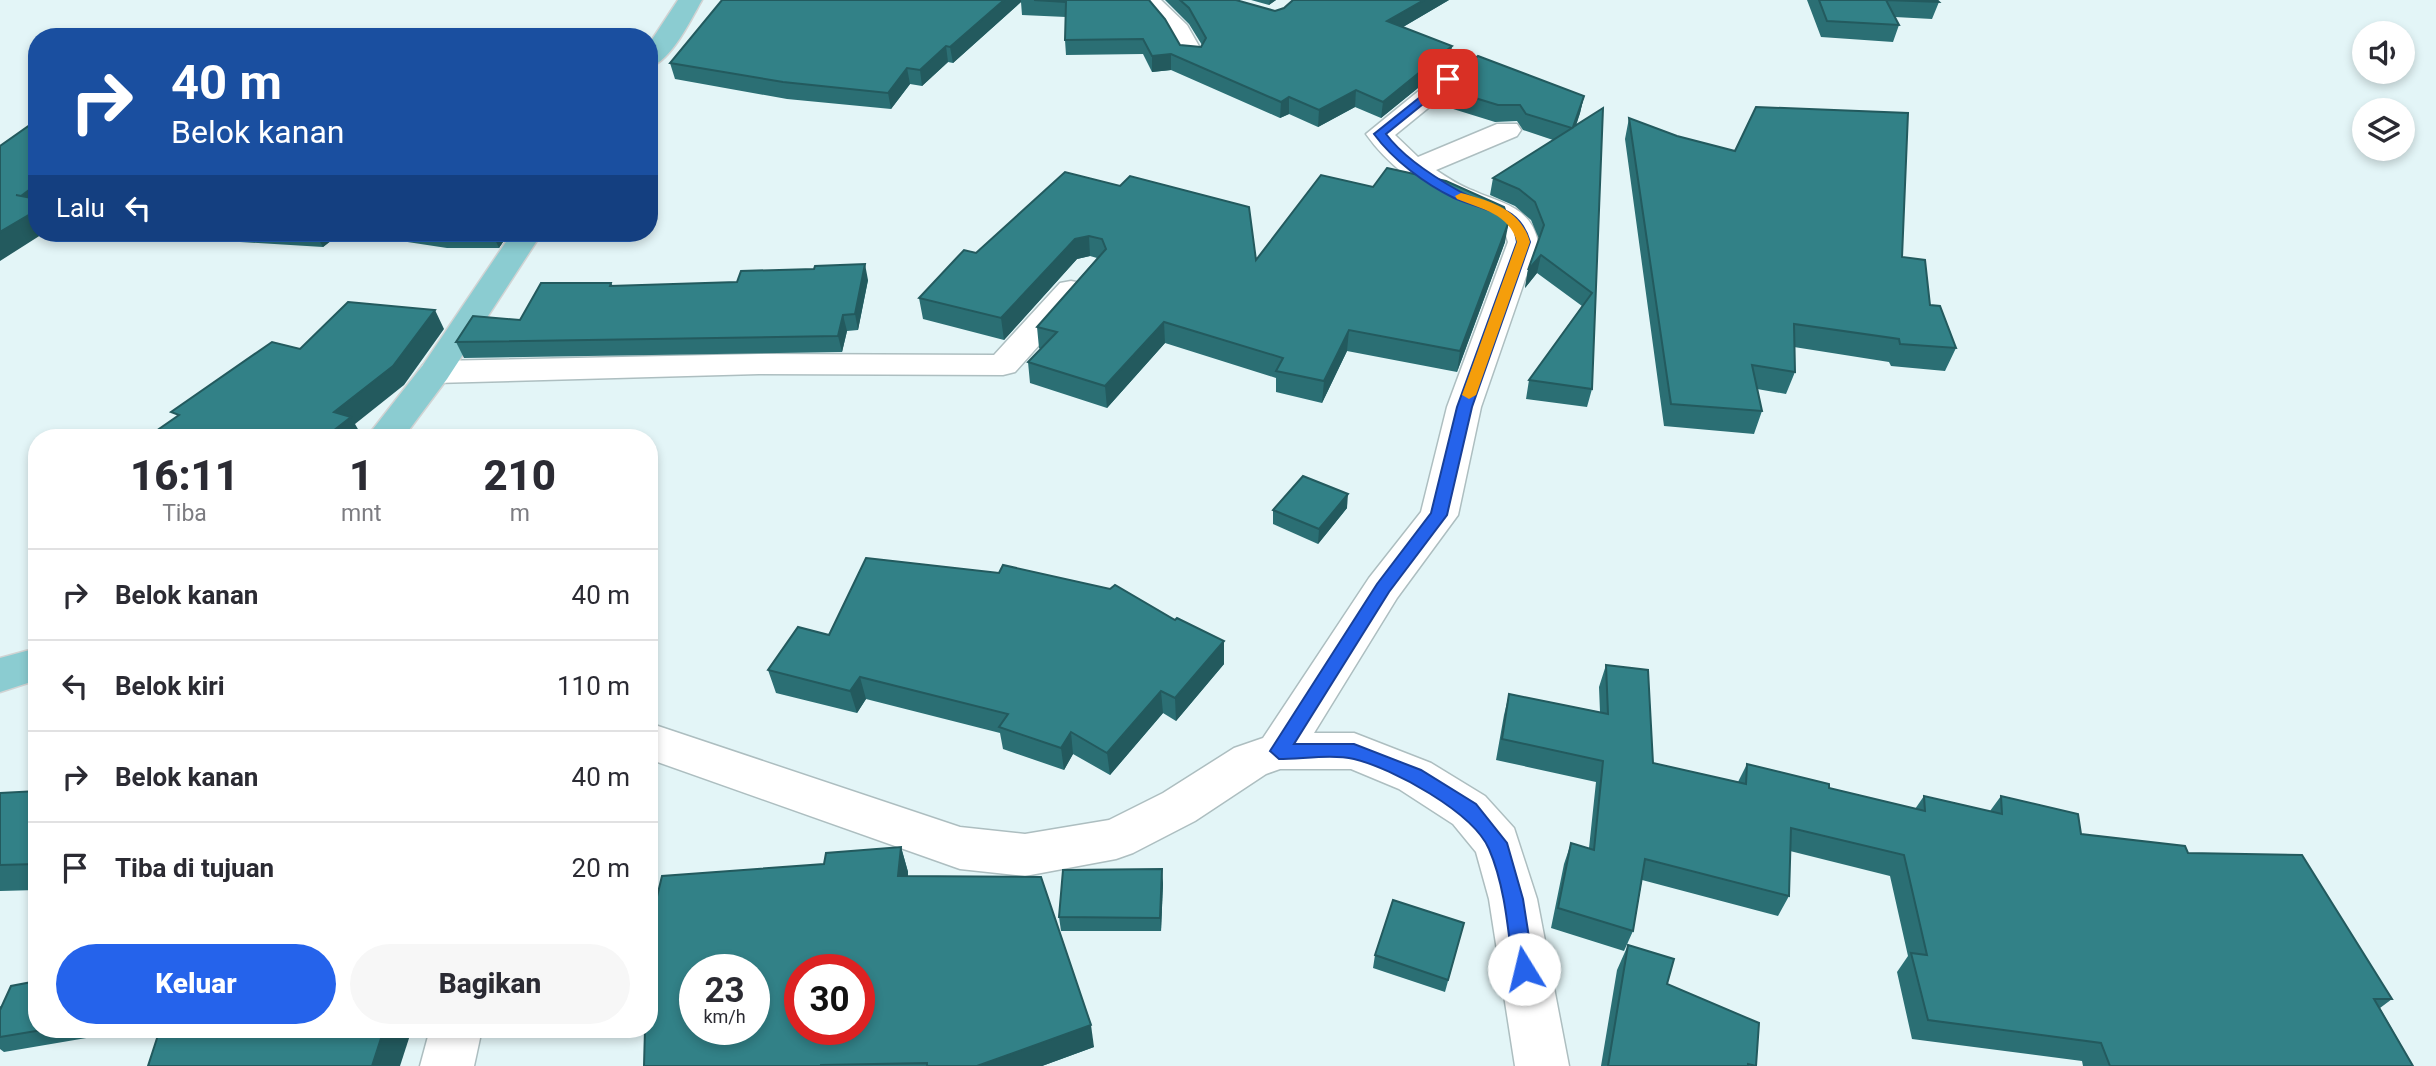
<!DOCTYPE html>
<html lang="id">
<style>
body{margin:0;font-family:Roboto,sans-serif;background:#f7f7f7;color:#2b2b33;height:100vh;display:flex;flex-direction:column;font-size:26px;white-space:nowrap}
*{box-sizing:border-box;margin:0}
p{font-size:23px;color:#7c7c81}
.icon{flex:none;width:38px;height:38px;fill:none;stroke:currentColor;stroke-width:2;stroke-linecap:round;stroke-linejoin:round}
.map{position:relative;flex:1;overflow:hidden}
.sheet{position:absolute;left:28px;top:429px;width:630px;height:609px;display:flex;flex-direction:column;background:#fff;border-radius:28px;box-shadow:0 4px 10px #0003}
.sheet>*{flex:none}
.guide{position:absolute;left:28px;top:28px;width:630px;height:214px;border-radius:28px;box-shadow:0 4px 10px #0003;background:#1a4fa0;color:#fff;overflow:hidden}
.fabs{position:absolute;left:2352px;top:21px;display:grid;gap:14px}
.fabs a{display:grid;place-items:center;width:63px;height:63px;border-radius:50%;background:#fff;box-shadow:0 4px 10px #0003;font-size:35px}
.speed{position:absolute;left:679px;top:954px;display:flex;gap:14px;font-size:35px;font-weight:700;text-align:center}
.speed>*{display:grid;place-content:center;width:91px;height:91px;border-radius:50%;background:#fff;box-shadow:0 4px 10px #0003;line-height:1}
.speed small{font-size:18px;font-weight:400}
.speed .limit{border:10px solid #d22;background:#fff;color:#111}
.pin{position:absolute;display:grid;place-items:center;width:60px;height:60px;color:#fff;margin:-30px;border-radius:14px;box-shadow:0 4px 10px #0006}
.me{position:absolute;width:77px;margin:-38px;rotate:351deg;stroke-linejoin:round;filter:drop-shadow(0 0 5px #0008)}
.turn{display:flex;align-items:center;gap:24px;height:147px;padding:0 28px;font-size:32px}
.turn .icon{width:91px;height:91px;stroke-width:2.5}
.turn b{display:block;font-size:49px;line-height:60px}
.then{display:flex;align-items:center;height:66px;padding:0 28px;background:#0003;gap:14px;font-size:26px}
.eta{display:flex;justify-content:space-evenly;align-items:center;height:119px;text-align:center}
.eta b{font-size:42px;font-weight:800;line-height:49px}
.primary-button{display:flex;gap:14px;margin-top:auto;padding:14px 28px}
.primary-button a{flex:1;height:80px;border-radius:42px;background:#2563eb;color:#fff;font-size:28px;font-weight:800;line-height:80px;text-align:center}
.primary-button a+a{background:#f7f7f7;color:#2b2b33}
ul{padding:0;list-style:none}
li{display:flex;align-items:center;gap:21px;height:91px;padding:0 28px;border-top:2px solid #e1e1e2}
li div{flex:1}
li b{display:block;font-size:26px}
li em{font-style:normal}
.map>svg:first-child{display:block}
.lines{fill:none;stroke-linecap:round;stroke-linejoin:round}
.minor-casing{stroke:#adbec0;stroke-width:3}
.major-casing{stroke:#d1d3d3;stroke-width:3}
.minor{fill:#fff;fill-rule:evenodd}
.major{fill:#8bccd1;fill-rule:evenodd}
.wall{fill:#2b6f74}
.shaded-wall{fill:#235a5e}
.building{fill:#328187;stroke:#235a5e;stroke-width:2;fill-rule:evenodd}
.route{fill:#2563eb;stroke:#184099;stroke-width:2}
.slow{fill:#f59e0b}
</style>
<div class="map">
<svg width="2436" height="1066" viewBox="0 0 2436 1066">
<rect width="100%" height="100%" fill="#e3f5f7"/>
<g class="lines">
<defs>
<g id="minor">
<polygon points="1136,0 1161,0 1187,25 1204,55 1201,60 1183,60 1168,33"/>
<path d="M1467 56 1476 59 1480 64 1476 69 1395 135 1418 157 1497 124H1517L1521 130 1517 136 1436 170C1448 178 1460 186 1474 191 1503 204 1531 207 1538 242L1481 407 1458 515 1397 598 1314 733H1354L1431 763 1485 796 1514 828 1537 899 1569 1066H1515L1489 899 1476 852 1453 824 1399 789 1351 769H1280L1266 774 1195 821 1133 853 1116 859 1025 876 960 869 649 759V723L960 827 1025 834 1109 820 1163 793 1234 748 1263 738 1369 578 1421 512 1447 407 1508 242 1503 226C1488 215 1470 211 1452 203 1419 188 1387 164 1366 134L1458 59Z"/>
<polygon points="1071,281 1082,283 1087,290 1082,297 1015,372 1003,375 759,374 435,383 423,379 418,372 423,365 435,361 759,354 994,355 1060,283"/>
<polygon points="430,1029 482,1029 474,1066 420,1066"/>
</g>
<g id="major">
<path d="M678 0H702C691 19 671 62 649 67V44Z"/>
<polygon points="512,233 542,233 447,379 403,438 366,438 423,365"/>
<polygon points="37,648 37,680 0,692 0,658"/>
</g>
</defs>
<use href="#minor" class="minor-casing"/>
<use href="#major" class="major-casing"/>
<use href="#minor" class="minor"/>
<use href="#major" class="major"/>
</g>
<g class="wall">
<polygon points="722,0 1149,0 1180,45 1201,47 1202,45 1189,24 1165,0 1236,0 1275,11 1449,0 1403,27 1450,62 1381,118 1355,107 1318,127 1289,114 1280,118 1171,70 1152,72 1143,54 1066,55 1065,40 1066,17 1022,15 1021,2 953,63 948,62 922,86 910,84 891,109 787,99 675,79 670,63"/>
<polygon points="1251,0 1276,0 1269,5"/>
<polygon points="1807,0 1937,0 1939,2 1932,19 1895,17 1899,25 1893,42 1821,37"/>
<polygon points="1439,87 1584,96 1580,113 1576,125 1603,108 1592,389 1587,407 1526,399 1529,380 1582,306 1537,273 1525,288 1528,270 1539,239 1531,220 1515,206 1490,195 1493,178 1553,140 1523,130 1517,121 1495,122 1437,104"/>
<polygon points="1629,118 1677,136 1735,151 1902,257 1956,348 1945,371 1891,366 1889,362 1794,347 1795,372 1786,394 1757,389 1762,411 1754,434 1664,426 1625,139"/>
<polygon points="1065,172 1256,260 1373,187 1505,242 1457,372 1347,351 1322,403 1276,392 1276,378 1165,343 1107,408 1030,383 1028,362 1040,349 1039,348 1037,327 1097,258 1090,256 1077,259 1004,340 923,319 919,298 976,253"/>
<polygon points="219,233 341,233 323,247 224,241"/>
<polygon points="348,233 509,233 499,248 447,248"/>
<polygon points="868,280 858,330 847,331 842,352 464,358 456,342 520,320 611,283 613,286"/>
<polygon points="1347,508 1318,544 1273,524 1273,510"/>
<polygon points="829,635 1224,664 1176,721 1163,713 1110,775 1073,754 1064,770 1003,749 1000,733 866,699 857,713 776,693 768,670"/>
<polygon points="1606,665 1653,763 1738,782 1747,764 1829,788 1915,809 1924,796 1990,811 2001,796 2081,834 2188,853 2392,999 2380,1008 2413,1066 2083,1066 2082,1061 1912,1039 1897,972 1908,956 1890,876 1790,851 1789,896 1778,916 1642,880 1633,931 1624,951 1551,928 1564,864 1571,843 1589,848 1596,782 1496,760 1504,715 1509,694 1600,712 1599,687"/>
<polygon points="37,791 37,890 0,891 0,793"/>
<polygon points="901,847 908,872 908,876 1094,1047 1042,1066 644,1066 824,864"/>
<polygon points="1163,883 1161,931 1061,931 1059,917"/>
<polygon points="1464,923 1445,992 1373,968 1375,955"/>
<polygon points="1628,945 1667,984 1756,1066 1601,1066 1617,970"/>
<polygon points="0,1006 37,1029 106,1029 104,1035 4,1052 0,1049"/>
</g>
<g class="shaded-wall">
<polygon points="1004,0 1021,0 1021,2 953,63 950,47"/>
<polygon points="1270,0 1276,0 1269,5"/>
<polygon points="1424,0 1449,0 1386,37 1387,21"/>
<polygon points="946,46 948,62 922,86 920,70"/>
<polygon points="1452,46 1450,62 1381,118 1383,102"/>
<polygon points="1171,54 1171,70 1152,72 1152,56"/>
<polygon points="907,68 910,84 891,109 888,93"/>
<polygon points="1356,90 1355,107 1318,127 1319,110"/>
<polygon points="1584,96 1580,113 1570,144 1573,127"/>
<polygon points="1289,97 1289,114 1280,118 1281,102"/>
<polygon points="37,184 37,233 44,233 0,261 0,232 21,196"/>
<polygon points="1509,221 1505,242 1457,372 1460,351"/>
<polygon points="315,233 341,233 323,247"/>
<polygon points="492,233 509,233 499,248"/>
<polygon points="1089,236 1090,256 1077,259 1004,340 1001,318 1075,239"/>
<polygon points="1541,255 1537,273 1525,288 1528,270"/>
<polygon points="865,264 868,280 858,330 855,314"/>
<polygon points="435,310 444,329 404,385 355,424 362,436 360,438 324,438 334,412"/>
<polygon points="843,315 847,331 842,352 838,336"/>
<polygon points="1164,322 1165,343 1107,408 1105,386"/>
<polygon points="1349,330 1347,351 1322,403 1324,381"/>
<polygon points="1348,494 1347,508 1318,544 1319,529"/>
<polygon points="1224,641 1224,664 1176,721 1175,698"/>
<polygon points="860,677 866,699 857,713 850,691"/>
<polygon points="1161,691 1163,713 1110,775 1107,753"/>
<polygon points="1071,732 1073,754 1064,770 1061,748"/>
<polygon points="901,847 908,872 906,900 898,876"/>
<polygon points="1162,869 1163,883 1161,931 1160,918"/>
<polygon points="1091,1025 1094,1047 1042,1066 977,1066"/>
<polygon points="96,1029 106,1029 104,1035"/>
<polygon points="384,1029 412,1029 400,1066 372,1066"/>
</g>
<g class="building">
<polygon points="722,0 1004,0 950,47 946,46 920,70 907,68 888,93 783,82 670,63"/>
<polygon points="1034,0 1149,0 1165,19 1180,45 1201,47 1206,38 1189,8 1180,0 1236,0 1275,11 1284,8 1293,0 1424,0 1387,21 1452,46 1383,102 1356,90 1319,110 1289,97 1281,102 1171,54 1152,56 1143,39 1065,40 1066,2"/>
<polygon points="1819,0 1937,0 1939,2 1886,0 1899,25 1827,21"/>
<polygon points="1478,56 1584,96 1573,127 1603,108 1592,389 1529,380 1592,293 1541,255 1528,270 1544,225 1535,202 1519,189 1493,178 1572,128 1526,114 1520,105 1498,105 1439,87"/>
<polygon points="1756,107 1908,113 1902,257 1925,260 1930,305 1940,306 1956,348 1900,344 1899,339 1794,324 1795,372 1752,365 1762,411 1671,404 1629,118 1677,136 1735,151"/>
<polygon points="37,120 37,184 21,196 16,195 37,199 37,210 0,232 0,146"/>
<polygon points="1387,168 1446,181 1504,207 1509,221 1460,351 1349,330 1324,381 1276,371 1283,358 1164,322 1105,386 1028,362 1057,332 1037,327 1106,249 1102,239 1089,236 1075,239 1001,318 919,298 964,250 976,253 1065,172 1120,186 1130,176 1249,207 1256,260 1321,175 1373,187"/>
<polygon points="865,264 855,314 843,315 838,336 456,342 473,316 520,320 541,283 611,283 610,286 737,282 741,271 814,269 815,266"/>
<polygon points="348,302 435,310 393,366 334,412 351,417 324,438 146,438 179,415 171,412 272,342 300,349"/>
<polygon points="1303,476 1348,494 1319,529 1273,510"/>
<polygon points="866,558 999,573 1003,565 1110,589 1115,585 1175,620 1177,618 1224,641 1175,698 1161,691 1107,753 1071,732 1061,748 999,727 1008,714 860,677 850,691 768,670 798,627 829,635"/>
<polygon points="1606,665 1648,670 1653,763 1746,784 1747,764 1829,784 1829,788 1925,811 1924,796 2002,814 2001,796 2078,814 2081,834 2185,846 2188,853 2302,855 2392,999 2374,999 2413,1066 2110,1066 2101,1043 1928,1020 1911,953 1927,955 1904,855 1791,828 1789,896 1645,859 1633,931 1558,908 1571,843 1594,850 1603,761 1502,739 1509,694 1608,714"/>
<polygon points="37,791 37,864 0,865 0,793"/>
<path d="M901 847 898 876 1041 877 1091 1025 977 1066H927V1063L821 1065V1066H644L645 1029H649V930L662 876 824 864 826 853ZM695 970H754V1029H695ZM800 970H859V1029H800Z"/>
<polygon points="1162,869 1160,918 1059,917 1063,870"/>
<polygon points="1393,900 1464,923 1448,980 1375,955"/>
<polygon points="1628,945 1674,959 1667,984 1759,1023 1756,1066 1748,1064 1748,1066 1608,1066"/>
<polygon points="37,981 37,1029 48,1029 0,1037 0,1010 11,986"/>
<polygon points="160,1029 384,1029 372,1066 148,1066"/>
</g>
<path class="route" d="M1445 77 1454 79 1386 134C1403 157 1434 177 1459 191 1488 207 1519 204 1530 242L1472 407 1447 515 1389 592 1294 744H1354L1421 770 1476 804 1507 843 1523 899 1534 969 1531 976 1524 979 1516 976 1513 969C1508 929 1505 886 1489 849 1473 812 1392 768 1354 759 1332 754 1302 759 1279 759L1270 751 1377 584 1431 513 1457 407 1517 242C1516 237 1515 230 1512 226 1500 210 1472 206 1454 198 1425 184 1393 160 1374 134Z"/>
<path class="slow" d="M1461 193C1491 201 1521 210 1530 242L1476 395 1469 399 1462 395 1517 242C1510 214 1481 209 1457 199L1455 196Z"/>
</svg>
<div class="fabs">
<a><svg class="icon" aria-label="sound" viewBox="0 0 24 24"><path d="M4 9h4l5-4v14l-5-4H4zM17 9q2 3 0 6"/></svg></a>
<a><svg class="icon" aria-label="layers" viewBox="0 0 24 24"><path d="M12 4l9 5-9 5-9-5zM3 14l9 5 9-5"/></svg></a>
</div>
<div class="speed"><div>23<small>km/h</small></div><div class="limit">30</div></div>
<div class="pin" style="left:1448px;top:79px;background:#d93025"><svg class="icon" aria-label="arrive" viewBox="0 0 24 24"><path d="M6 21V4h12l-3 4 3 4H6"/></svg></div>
<svg class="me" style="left:1524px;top:969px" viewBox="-20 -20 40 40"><circle r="19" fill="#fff"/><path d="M0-13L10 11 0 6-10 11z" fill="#2563eb"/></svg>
<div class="guide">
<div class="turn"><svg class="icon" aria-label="right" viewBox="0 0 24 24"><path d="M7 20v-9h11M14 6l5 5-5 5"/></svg><div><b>40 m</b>Belok kanan</div></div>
<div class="then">Lalu<svg class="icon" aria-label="left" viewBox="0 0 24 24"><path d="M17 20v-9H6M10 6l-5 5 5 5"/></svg></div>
</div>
<section class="sheet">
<div class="eta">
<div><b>16:11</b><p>Tiba</p></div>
<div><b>1</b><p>mnt</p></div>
<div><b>210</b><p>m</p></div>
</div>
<ul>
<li><svg class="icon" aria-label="right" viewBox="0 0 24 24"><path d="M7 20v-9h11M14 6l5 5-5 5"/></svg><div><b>Belok kanan</b></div><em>40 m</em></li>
<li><svg class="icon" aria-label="left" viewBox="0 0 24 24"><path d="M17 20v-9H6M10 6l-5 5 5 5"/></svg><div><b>Belok kiri</b></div><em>110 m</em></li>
<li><svg class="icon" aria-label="right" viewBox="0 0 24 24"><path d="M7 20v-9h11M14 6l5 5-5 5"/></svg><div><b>Belok kanan</b></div><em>40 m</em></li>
<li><svg class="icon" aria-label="arrive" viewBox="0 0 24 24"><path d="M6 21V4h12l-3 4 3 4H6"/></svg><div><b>Tiba di tujuan</b></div><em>20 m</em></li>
</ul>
<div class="primary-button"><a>Keluar</a><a>Bagikan</a></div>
</section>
</div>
